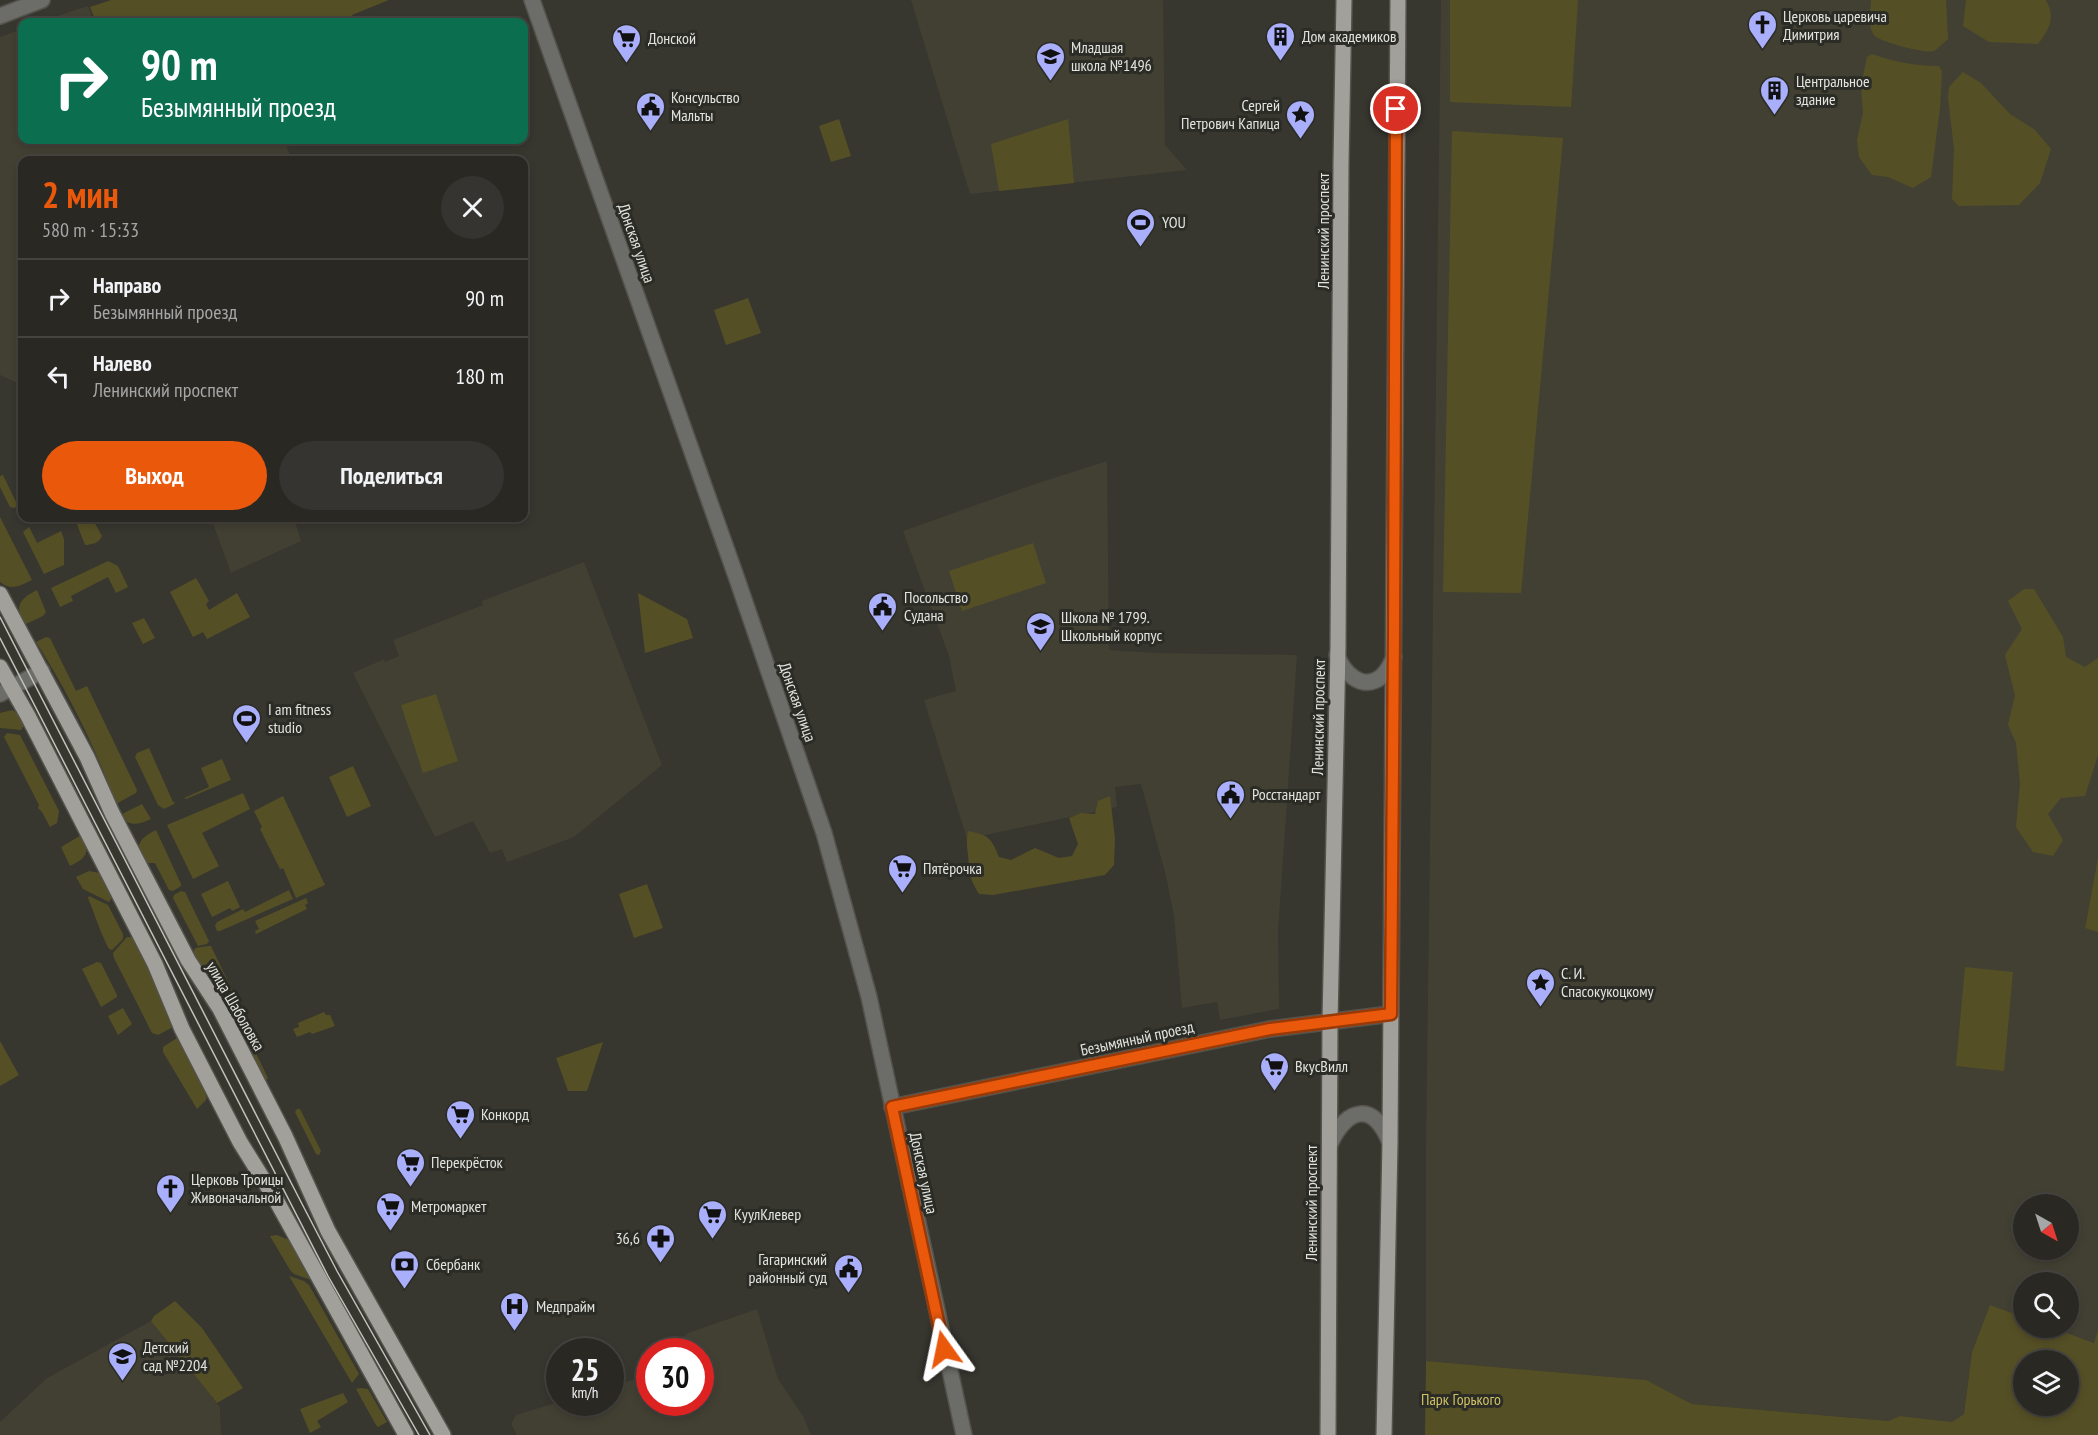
<!DOCTYPE html>
<html lang="ru">
<meta charset="utf-8">
<style>
body{margin:0;font-family:"PT Sans Narrow",sans-serif;background:#353430;color:#f1f3f6;height:100vh;display:flex;flex-direction:column;font-size:22px;white-space:nowrap}
*{box-sizing:border-box;margin:0}
p{font-size:20px;color:#a5a6a6}
.icon{flex:none;width:33px;height:33px;fill:none;stroke:currentColor;stroke-width:2;stroke-linecap:round;stroke-linejoin:round}
.map{position:relative;flex:1;overflow:hidden}
.sheet{position:absolute;left:18px;top:156px;width:510px;height:366px;display:flex;flex-direction:column;background:#292823;border-radius:12px;box-shadow:0 3px 9px #0003,0 0 0 2px #454441}
.sheet>*{flex:none}
.top-card{position:absolute;left:18px;top:18px;width:510px;height:126px;border-radius:12px;box-shadow:0 3px 9px #0003,0 0 0 2px #454441;background:#0b6e4f;color:#fff;overflow:hidden}
.needle{width:39px;rotate:141deg}
.buttons{position:absolute;left:2013px;top:1194px;display:grid;gap:12px}
.buttons a{display:grid;place-items:center;width:66px;height:66px;border-radius:50%;background:#292823;box-shadow:0 3px 9px #0003,0 0 0 2px #454441;font-size:30px}
.speed{position:absolute;left:546px;top:1338px;display:flex;gap:12px;font-size:30px;font-weight:700;text-align:center}
.speed>*{display:grid;place-content:center;width:78px;height:78px;border-radius:50%;background:#292823;box-shadow:0 3px 9px #0003,0 0 0 2px #454441;line-height:1}
.speed small{font-size:15px;font-weight:400}
.speed .limit{border:9px solid #d22;background:#fff;color:#111}
.pin{position:absolute;display:grid;place-items:center;width:51px;height:51px;color:#fff;margin:-26px;border:3px solid #fff;border-radius:50%;box-shadow:0 2px 6px #0007}
.me{position:absolute;width:66px;margin:-33px;rotate:348deg;stroke-linejoin:round;filter:drop-shadow(0 0 4px #0008)}
.turn{display:flex;align-items:center;gap:21px;height:126px;padding:0 24px;font-size:27px}
.turn .icon{width:78px;height:78px;stroke-width:2.5}
.turn b{display:block;font-size:42px;line-height:51px}
.round{display:grid;place-items:center;flex:none;width:63px;height:63px;border-radius:32px;background:#353430}
.overview{display:flex;align-items:center;justify-content:space-between;height:102px;padding:0 24px}
h1{font-size:36px;font-weight:800;line-height:45px;color:#ea580c}
.button{display:flex;gap:12px;margin-top:auto;padding:12px 24px}
.button a{flex:1;height:69px;border-radius:36px;background:#ea580c;color:#fff;font-size:24px;font-weight:800;line-height:69px;text-align:center}
.button a+a{background:#353430;color:#f1f3f6}
ul{padding:0;list-style:none}
li{display:flex;align-items:center;gap:18px;height:78px;padding:0 24px;border-top:2px solid #454441}
li div{flex:1}
li b{display:block;font-size:22px}
li em{font-style:normal}
.map>svg:first-child{display:block}
.built{fill:#424033;fill-rule:evenodd}
.green{fill:#554f26;fill-rule:evenodd}
.lines{fill:none;stroke-linecap:round;stroke-linejoin:round}
.minor-casing{stroke:#53524b;stroke-width:18}
.major-casing{stroke:#53524b;stroke-width:18}
.minor{stroke:#6c6c68;stroke-width:15}
.major{stroke:#a1a09a;stroke-width:15}
.tram{stroke:#c1c1bd;stroke-width:1.5}
.route-casing{stroke:#983908;stroke-width:15}
.route{stroke:#ea580c;stroke-width:10}
.labels{text-anchor:middle;dominant-baseline:central;stroke-width:6;stroke-linejoin:round;paint-order:stroke}
.poi-label{font-size:16px;fill:#e3e3df;stroke:#2c2c26;text-anchor:start}
.street-label{font-size:16px;fill:#e3e3df;stroke:#2c2c26}
.park-label{font-size:16px;fill:#cfc165;stroke:#2c2c26}
</style>
<div class="map">
<svg width="2098" height="1435" viewBox="0 0 2098 1435">
<rect width="100%" height="100%" fill="#37362f"/>
<g class="built">
<polygon points="911,0 1163,0 1165,145 1187,170 970,194"/>
<path d="M1441 0H2098V857L2085 927 2098 932V1330L2095 1343 2054 1328H2068V1282H2024L2023 1317 1990 1305 1972 1352 1964 1414 1952 1422 1900 1416 1890 1421 1692 1404 1645 1380 1426 1361V1144ZM2024 1204H2068V1250H2024Z"/>
<polygon points="88,6 94,22 41,22 63,14"/>
<polygon points="22,29 22,140 284,140 292,160 22,160 22,385 0,375 0,37"/>
<polygon points="1107,461 1109,650 1156,653 1297,655 1278,932 1279,1009 1220,1020 1217,1002 1182,1008 1174,916 1166,876 1141,784 1115,787 1117,807 967,839 924,700 956,691 949,656 903,531 1035,484"/>
<polygon points="211,518 294,518 301,541 231,573"/>
<polygon points="584,562 662,765 574,837 507,862 502,849 490,853 473,821 435,837 353,673 384,659 385,662 399,656 393,640 483,605 482,601"/>
<polygon points="757,1309 778,1379 803,1416 811,1435 517,1435 511,1424 516,1415 559,1402 610,1402 611,1387 635,1379 649,1366 650,1402 700,1402 700,1352 666,1351 688,1333"/>
<polygon points="151,1321 220,1407 221,1435 0,1435 0,1422 47,1378"/>
</g>
<g class="green">
<polygon points="111,0 389,0 352,15 354,22 96,22 90,7"/>
<polygon points="1450,0 1578,0 1571,107 1450,102"/>
<path d="M1871 0H1946L1948 39C1944 42 1938 49 1934 51 1926 54 1881 42 1875 36 1867 28 1871 10 1871 0Z"/>
<path d="M1966 0H2046C2056 19 2049 29 2038 44L1989 42 1963 26Z"/>
<path d="M1872 54C1894 62 1916 66 1939 66L1942 71 1940 108 1931 177 1913 188 1888 177 1872 175 1859 157 1857 140 1863 113 1861 86 1867 57Z"/>
<polygon points="1963,72 1981,83 2010,114 2035,130 2051,149 2040,183 2019,205 1959,206 1952,199 1954,149 1948,98 1949,87"/>
<polygon points="839,119 851,156 831,162 819,126"/>
<polygon points="1068,119 1074,183 999,191 991,144"/>
<polygon points="1452,131 1563,138 1521,593 1443,592"/>
<polygon points="748,298 761,333 726,345 714,310"/>
<polygon points="3,475 18,506 14,508 10,507 0,487 0,476"/>
<path d="M0 517 32 580C20 586 11 591 0 582Z"/>
<path d="M78 518H92L102 536C98 544 93 544 85 545L76 522 79 521Z"/>
<polygon points="29,527 37,543 61,531 64,539 64,565 44,574 23,532"/>
<polygon points="1033,543 1046,583 962,611 949,571"/>
<polygon points="108,561 118,566 128,587 116,593 108,577 71,596 73,601 60,607 51,588"/>
<polygon points="196,578 209,601 206,604 209,610 237,593 250,617 207,639 203,632 193,637 170,592"/>
<polygon points="2024,589 2034,589 2063,637 2066,657 2085,667 2098,658 2098,755 2085,796 2061,798 2048,814 2063,840 2053,856 2033,852 2016,827 2020,784 2016,743 2008,725 2015,695 2005,655 2022,629 2008,601"/>
<path d="M37 590 46 612 43 616 24 625C15 606 18 600 37 590Z"/>
<polygon points="638,593 687,619 693,638 645,653"/>
<polygon points="144,618 155,638 143,644 132,623"/>
<path d="M46 637 50 638 76 691 87 686 137 790 136 793 116 804C97 750 67 690 36 642Z"/>
<polygon points="436,694 458,761 423,773 401,705"/>
<polygon points="12,710 20,715 26,722 21,730 0,728 0,713"/>
<polygon points="7,733 20,735 59,811 57,823 50,827 42,812 38,808 39,805 4,737"/>
<polygon points="149,748 173,802 175,802 174,804 164,809 158,805 135,757 137,753"/>
<polygon points="222,759 231,780 186,799 184,798 209,787 201,768"/>
<polygon points="353,766 371,806 347,817 329,777"/>
<polygon points="243,793 250,809 202,833 219,866 193,879 167,825"/>
<polygon points="283,796 325,885 296,898 283,868 280,869 260,829 262,827 254,811"/>
<path d="M1110 796 1115 838 1114 865 1105 875 993 895 979 894C969 878 970 873 968 855 967 846 966 841 968 831 988 835 991 837 999 857L1011 860 1035 848 1059 858 1072 856 1078 844 1069 818 1081 813 1095 814 1098 801Z"/>
<path d="M142 804 151 819C138 825 129 827 120 815Z"/>
<path d="M156 830 181 884V886L173 891 169 890 155 863H144C134 846 139 838 156 830Z"/>
<path d="M83 834C90 852 87 858 70 866L61 847Z"/>
<polygon points="2098,857 2098,932 2085,928"/>
<polygon points="89,871 100,873 113,896 109,902 83,889 76,877"/>
<polygon points="228,881 240,907 232,911 230,908 212,917 201,894"/>
<polygon points="647,884 663,928 634,938 619,894"/>
<polygon points="289,890 293,899 220,931 217,931 215,926 217,922 243,909 245,912"/>
<polygon points="181,891 185,892 209,941 207,944 198,946 173,898 174,895"/>
<path d="M89 896 108 905 123 934V939L112 950 109 949C100 932 95 915 88 898Z"/>
<polygon points="306,898 308,903 305,905 307,909 256,934 255,931 259,929 255,921"/>
<polygon points="127,937 135,937 175,1026 158,1035 152,1033 114,958 113,953"/>
<polygon points="209,946 211,946 233,992 230,998 222,1002 193,955 195,948"/>
<polygon points="97,962 101,963 117,995 117,997 101,1007 82,969"/>
<polygon points="1965,967 2013,972 2004,1071 1956,1066"/>
<polygon points="123,1008 132,1024 118,1035 108,1016"/>
<polygon points="236,1008 241,1010 252,1032 252,1045 268,1078 264,1083 228,1012"/>
<polygon points="324,1012 326,1015 330,1015 335,1026 312,1034 310,1032 297,1037 293,1029 299,1027 298,1023"/>
<polygon points="180,1036 207,1093 206,1100 197,1109 163,1052 163,1047"/>
<polygon points="0,1041 19,1075 0,1086"/>
<polygon points="603,1042 587,1091 568,1091 556,1058"/>
<polygon points="297,1109 300,1109 321,1151 319,1155 316,1154 295,1112"/>
<polygon points="277,1235 289,1240 314,1281 294,1274 290,1270 270,1236"/>
<polygon points="289,1276 304,1281 309,1285 359,1374 352,1383"/>
<polygon points="175,1301 202,1328 243,1388 217,1403 151,1321 154,1316"/>
<path d="M1990 1305 2023 1317 2024 1328H2054L2094 1343 2098 1330V1435H1425L1426 1361 1646 1380 1692 1404 1889 1421 1900 1416 1952 1422 1964 1414 1972 1352ZM2068 1360V1406H2024V1360Z"/>
<polygon points="360,1388 368,1389 387,1422 378,1427 376,1425 356,1389"/>
<polygon points="343,1393 348,1402 317,1421 321,1427 310,1433 300,1409"/>
</g>
<g class="lines">
<defs>
<g id="minor">
<polyline points="532,0 737,579 824,833 869,997 964,1435"/>
<polyline points="0,16 42,0"/>
<path d="M1337 655C1343 672 1362 692 1381 677 1387 672 1391 664 1394 657"/>
<polyline points="0,694 42,671"/>
<polyline points="892,1107 1270,1029 1391,1014"/>
<path d="M1330 1144C1347 1107 1374 1101 1390 1143"/>
</g>
<g id="major">
<polyline points="0,594 87,757 112,813 188,960 220,1009 285,1136 328,1231 443,1435"/>
<polyline points="0,667 28,716 155,964 182,1029 240,1142 276,1200 406,1435"/>
<polyline points="1328,1435 1330,1021 1338,648 1341,163 1344,0"/>
<polyline points="1384,1435 1390,1143 1398,0"/>
</g>
</defs>
<use href="#minor" class="minor-casing"/>
<use href="#major" class="major-casing"/>
<use href="#minor" class="minor"/>
<use href="#major" class="major"/>
<g class="tram">
<polyline points="0,617 300,1200 337,1271 430,1435"/>
<polyline points="0,638 328,1276 419,1435"/>
</g>
</g>
<g class="lines">
<defs>
<polyline id="route" points="944,1349 892,1107 1270,1029 1391,1014 1394,633 1396,109"/>
</defs>
<use href="#route" class="route-casing"/>
<use href="#route" class="route"/>
</g>
<defs>
<symbol id="church-pin" viewBox="-11 -11 22 30"><path d="M0 17L-7.5 6A9.5 9.5 0 1 1 7.5 6Z" fill="#aaaffb" stroke="#2c2c26"/><path d="M-1.2-6h2.4v3.5h3.3v2.4h-3.3V6h-2.4V-.1h-3.3v-2.4h3.3Z" fill="#111"/></symbol>
<symbol id="building-pin" viewBox="-11 -11 22 30"><path d="M0 17L-7.5 6A9.5 9.5 0 1 1 7.5 6Z" fill="#aaaffb" stroke="#2c2c26"/><path d="M-4-6H4V6H1V3H-1V6H-4ZM-2.5-4.3h1.7v1.8h-1.7ZM.8-4.3h1.7v1.8H.8ZM-2.5-1h1.7V.8h-1.7ZM.8-1h1.7V.8H.8Z" fill="#111"/></symbol>
<symbol id="supermarket-pin" viewBox="-11 -11 22 30"><path d="M0 17L-7.5 6A9.5 9.5 0 1 1 7.5 6Z" fill="#aaaffb" stroke="#2c2c26"/><path d="M-6-5.5h2.5l.6 2H6L4.5 2H-2.5L-4.4-4H-6ZM-1.5 3.2a1.3 1.3 0 1 0 .1 0ZM3 3.2a1.3 1.3 0 1 0 .1 0Z" fill="#111"/></symbol>
<symbol id="school-pin" viewBox="-11 -11 22 30"><path d="M0 17L-7.5 6A9.5 9.5 0 1 1 7.5 6Z" fill="#aaaffb" stroke="#2c2c26"/><path d="M0-5L7-2L0 1L-7-2ZM-4 1L0 2.5L4 1V4Q0 6-4 4Z" fill="#111"/></symbol>
<symbol id="civic-pin" viewBox="-11 -11 22 30"><path d="M0 17L-7.5 6A9.5 9.5 0 1 1 7.5 6Z" fill="#aaaffb" stroke="#2c2c26"/><path d="M-.6-6.5H3V-4.5H.6V-3L4-1V1h2V6H-6V1h2V-1L-.6-3ZM-1.2 2.5V6h2.4V2.5Z" fill="#111"/></symbol>
<symbol id="sight-pin" viewBox="-11 -11 22 30"><path d="M0 17L-7.5 6A9.5 9.5 0 1 1 7.5 6Z" fill="#aaaffb" stroke="#2c2c26"/><path d="M0-6L1.8-2.2L6-1.7L2.9 1.2L3.7 5.4L0 3.3L-3.7 5.4L-2.9 1.2L-6-1.7L-1.8-2.2Z" fill="#111"/></symbol>
<symbol id="stadium-pin" viewBox="-11 -11 22 30"><path d="M0 17L-7.5 6A9.5 9.5 0 1 1 7.5 6Z" fill="#aaaffb" stroke="#2c2c26"/><path d="M0-5a6.5 5 0 1 0 0 10a6.5 5 0 1 0 0-10ZM-3.5-1.8h7v3.6h-7Z" fill="#111"/></symbol>
<symbol id="pharmacy-pin" viewBox="-11 -11 22 30"><path d="M0 17L-7.5 6A9.5 9.5 0 1 1 7.5 6Z" fill="#aaaffb" stroke="#2c2c26"/><path d="M-2-6h4v4h4v4h-4v4h-4v-4h-4v-4h4Z" fill="#111"/></symbol>
<symbol id="bank-pin" viewBox="-11 -11 22 30"><path d="M0 17L-7.5 6A9.5 9.5 0 1 1 7.5 6Z" fill="#aaaffb" stroke="#2c2c26"/><path d="M-6-4H6V4H-6ZM0-2.3a2.3 2.3 0 1 0 0 4.6a2.3 2.3 0 1 0 0-4.6Z" fill="#111"/></symbol>
<symbol id="hospital-pin" viewBox="-11 -11 22 30"><path d="M0 17L-7.5 6A9.5 9.5 0 1 1 7.5 6Z" fill="#aaaffb" stroke="#2c2c26"/><path d="M-5-5h3v3.5h4V-5h3V5h-3V1.5h-4V5h-3Z" fill="#111"/></symbol>
</defs>
<g fill-rule="evenodd">
<use href="#church-pin" x="1746" y="8" width="33" height="45"/>
<use href="#building-pin" x="1264" y="20" width="33" height="45"/>
<use href="#supermarket-pin" x="610" y="22" width="33" height="45"/>
<use href="#school-pin" x="1034" y="40" width="33" height="45"/>
<use href="#building-pin" x="1758" y="74" width="33" height="45"/>
<use href="#civic-pin" x="634" y="90" width="33" height="45"/>
<use href="#sight-pin" x="1284" y="98" width="33" height="45"/>
<use href="#stadium-pin" x="1124" y="206" width="33" height="45"/>
<use href="#civic-pin" x="866" y="590" width="33" height="45"/>
<use href="#school-pin" x="1024" y="610" width="33" height="45"/>
<use href="#stadium-pin" x="230" y="702" width="33" height="45"/>
<use href="#civic-pin" x="1214" y="778" width="33" height="45"/>
<use href="#supermarket-pin" x="886" y="852" width="33" height="45"/>
<use href="#sight-pin" x="1524" y="966" width="33" height="45"/>
<use href="#supermarket-pin" x="1258" y="1050" width="33" height="45"/>
<use href="#supermarket-pin" x="444" y="1098" width="33" height="45"/>
<use href="#supermarket-pin" x="394" y="1146" width="33" height="45"/>
<use href="#church-pin" x="154" y="1172" width="33" height="45"/>
<use href="#supermarket-pin" x="374" y="1190" width="33" height="45"/>
<use href="#supermarket-pin" x="696" y="1198" width="33" height="45"/>
<use href="#pharmacy-pin" x="644" y="1222" width="33" height="45"/>
<use href="#bank-pin" x="388" y="1248" width="33" height="45"/>
<use href="#civic-pin" x="832" y="1252" width="33" height="45"/>
<use href="#hospital-pin" x="498" y="1290" width="33" height="45"/>
<use href="#school-pin" x="106" y="1340" width="33" height="45"/>
</g>
<g class="labels">
<g class="poi-label">
<text x="1783" y="16">Церковь царевича<tspan x="1783" dy="18">Димитрия</tspan></text>
<text x="1302" y="36">Дом академиков</text>
<text x="648" y="38">Донской</text>
<text x="1071" y="47">Младшая<tspan x="1071" dy="18">школа №1496</tspan></text>
<text x="1796" y="81">Центральное<tspan x="1796" dy="18">здание</tspan></text>
<text x="671" y="97">Консульство<tspan x="671" dy="18">Мальты</tspan></text>
<text x="1280" y="105" text-anchor="end">Сергей<tspan x="1280" dy="18">Петрович Капица</tspan></text>
<text x="1162" y="222">YOU</text>
<text x="904" y="597">Посольство<tspan x="904" dy="18">Судана</tspan></text>
<text x="1061" y="617">Школа № 1799.<tspan x="1061" dy="18">Школьный корпус</tspan></text>
<text x="268" y="709">I am fitness<tspan x="268" dy="18">studio</tspan></text>
<text x="1252" y="794">Росстандарт</text>
<text x="923" y="868">Пятёрочка</text>
<text x="1561" y="973">С. И.<tspan x="1561" dy="18">Спасокукоцкому</tspan></text>
<text x="1295" y="1066">ВкусВилл</text>
<text x="481" y="1114">Конкорд</text>
<text x="431" y="1162">Перекрёсток</text>
<text x="191" y="1179">Церковь Троицы<tspan x="191" dy="18">Живоначальной</tspan></text>
<text x="411" y="1206">Метромаркет</text>
<text x="734" y="1214">КуулКлевер</text>
<text x="640" y="1238" text-anchor="end">36,6</text>
<text x="827" y="1259" text-anchor="end">Гагаринский<tspan x="827" dy="18">районный суд</tspan></text>
<text x="426" y="1264">Сбербанк</text>
<text x="536" y="1306">Медпрайм</text>
<text x="143" y="1347">Детский<tspan x="143" dy="18">сад №2204</tspan></text>
</g>
<g class="street-label">
<text transform="translate(1323 231) rotate(-90)">Ленинский проспект</text>
<text transform="translate(637 243) rotate(71)">Донская улица</text>
<text transform="translate(798 702) rotate(71)">Донская улица</text>
<text transform="translate(1318 717) rotate(-89)">Ленинский проспект</text>
<text transform="translate(236 1006) rotate(60)">улица Шаболовка</text>
<text transform="translate(1137 1038) rotate(-12)">Безымянный проезд</text>
<text transform="translate(924 1173) rotate(78)">Донская улица</text>
<text transform="translate(1311 1203) rotate(-90)">Ленинский проспект</text>
</g>
<g class="park-label">
<text x="1461" y="1399">Парк Горького</text>
</g>
</g>
</svg>
<div class="buttons">
<a><svg class="needle" viewBox="-14 -14 28 28"><path d="M0-13l5 13h-10z" fill="#e53935"/><path d="M0 13l5-13h-10z" fill="#a5a6a6"/></svg></a>
<a><svg class="icon" aria-label="search" viewBox="0 0 24 24"><circle cx="10" cy="10" r="6"/><path d="M15 15l6 6"/></svg></a>
<a><svg class="icon" aria-label="layers" viewBox="0 0 24 24"><path d="M12 4l9 5-9 5-9-5zM3 14l9 5 9-5"/></svg></a>
</div>
<div class="speed"><div>25<small>km/h</small></div><div class="limit">30</div></div>
<div class="pin" style="left:1396px;top:109px;background:#d93025"><svg class="icon" aria-label="arrive" viewBox="0 0 24 24"><path d="M6 21V4h12l-3 4 3 4H6"/></svg></div>
<svg class="me" style="left:944px;top:1349px" viewBox="-20 -20 40 40"><path d="M0-17L14 15 0 8-14 15z" fill="#ea580c" stroke="#fff" stroke-width="4"/></svg>
<div class="top-card">
<div class="turn"><svg class="icon" aria-label="right" viewBox="0 0 24 24"><path d="M7 20v-9h11M14 6l5 5-5 5"/></svg><div><b>90 m</b>Безымянный проезд</div></div>
</div>
<section class="sheet">
<div class="overview"><div><h1>2 мин</h1><p>580 m · 15:33</p></div><a class="round"><svg class="icon" aria-label="close" viewBox="0 0 24 24"><path d="M6 6l12 12M18 6L6 18"/></svg></a></div>
<ul>
<li><svg class="icon" aria-label="right" viewBox="0 0 24 24"><path d="M7 20v-9h11M14 6l5 5-5 5"/></svg><div><b>Направо</b><p>Безымянный проезд</p></div><em>90 m</em></li>
<li><svg class="icon" aria-label="left" viewBox="0 0 24 24"><path d="M17 20v-9H6M10 6l-5 5 5 5"/></svg><div><b>Налево</b><p>Ленинский проспект</p></div><em>180 m</em></li>
</ul>
<div class="button"><a>Выход</a><a>Поделиться</a></div>
</section>
</div>
